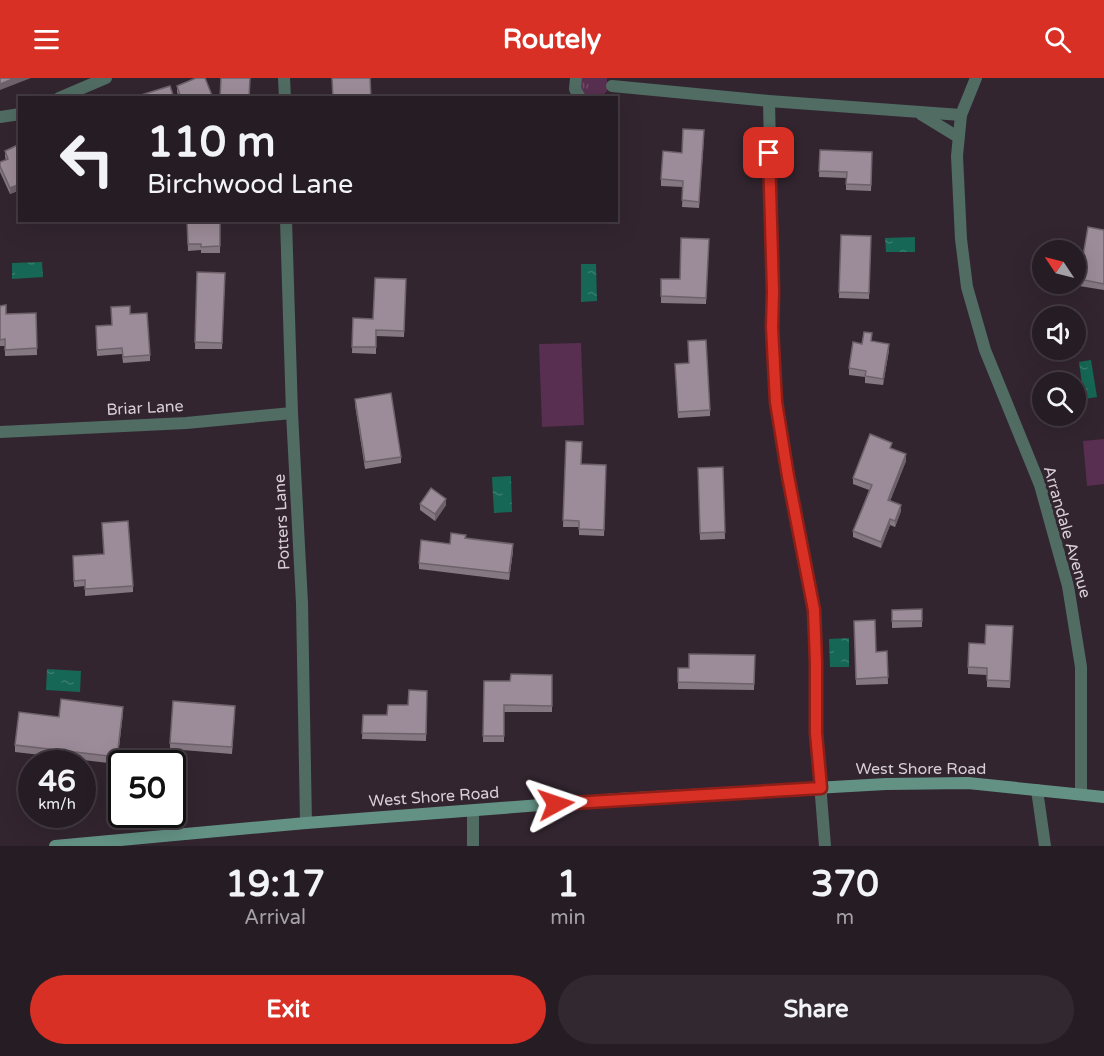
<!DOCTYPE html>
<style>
body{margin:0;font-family:"Varela Round",sans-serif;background:#322930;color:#f1f3f6;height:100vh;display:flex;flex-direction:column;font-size:22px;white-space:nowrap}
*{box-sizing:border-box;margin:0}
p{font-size:20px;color:#a4a1a6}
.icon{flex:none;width:33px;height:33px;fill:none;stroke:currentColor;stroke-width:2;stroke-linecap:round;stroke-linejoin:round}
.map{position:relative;height:768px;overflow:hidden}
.details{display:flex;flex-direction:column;background:#261c23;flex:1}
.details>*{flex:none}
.top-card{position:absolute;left:18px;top:18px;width:600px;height:126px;border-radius:0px;box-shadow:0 6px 24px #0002,0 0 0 2px #423a41;background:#261c23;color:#f1f3f6;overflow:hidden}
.needle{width:39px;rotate:305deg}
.controls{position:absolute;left:1032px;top:162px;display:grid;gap:12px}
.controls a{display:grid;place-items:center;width:54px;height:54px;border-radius:50%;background:#261c23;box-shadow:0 6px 24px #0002,0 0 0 2px #423a41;font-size:30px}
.speed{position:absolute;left:18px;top:672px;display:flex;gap:12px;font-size:30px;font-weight:700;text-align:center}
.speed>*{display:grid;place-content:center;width:78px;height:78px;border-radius:50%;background:#261c23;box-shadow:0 6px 24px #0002,0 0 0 2px #423a41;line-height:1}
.speed small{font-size:15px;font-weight:400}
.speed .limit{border:3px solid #111;border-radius:9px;background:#fff;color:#111}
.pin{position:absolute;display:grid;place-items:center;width:51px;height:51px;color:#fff;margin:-26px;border-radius:12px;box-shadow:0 3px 9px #0006}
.me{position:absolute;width:66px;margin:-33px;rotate:85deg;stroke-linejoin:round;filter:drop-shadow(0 0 4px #0008)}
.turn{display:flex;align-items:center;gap:21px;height:126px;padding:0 30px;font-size:27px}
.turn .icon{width:78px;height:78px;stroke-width:2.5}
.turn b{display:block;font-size:42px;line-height:51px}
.eta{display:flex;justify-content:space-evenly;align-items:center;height:102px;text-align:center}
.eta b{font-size:36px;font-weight:800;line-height:42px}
.primary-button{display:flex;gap:12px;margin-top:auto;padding:12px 30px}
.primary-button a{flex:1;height:69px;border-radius:36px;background:#d93025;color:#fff;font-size:24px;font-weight:800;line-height:69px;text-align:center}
.primary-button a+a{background:#322930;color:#f1f3f6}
header{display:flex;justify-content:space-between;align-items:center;height:78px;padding:0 30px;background:#d93025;color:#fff;font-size:27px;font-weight:800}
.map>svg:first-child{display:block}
.grass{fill:url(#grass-tufts)}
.pitch{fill:#582f50}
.water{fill:url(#water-ripples)}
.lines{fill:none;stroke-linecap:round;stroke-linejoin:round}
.minor{stroke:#506c63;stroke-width:12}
.tertiary{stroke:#506c63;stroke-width:12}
.secondary{stroke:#639284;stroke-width:12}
.wall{fill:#867883}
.shaded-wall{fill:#6d616a}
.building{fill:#9c8b98;stroke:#6d616a;stroke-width:1.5}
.route-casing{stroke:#8d1f18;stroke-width:15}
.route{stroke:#d93025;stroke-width:10}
.labels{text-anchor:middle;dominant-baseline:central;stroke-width:6;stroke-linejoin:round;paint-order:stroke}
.street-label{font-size:16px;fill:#d8cfd6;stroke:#32252f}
</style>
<header><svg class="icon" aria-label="menu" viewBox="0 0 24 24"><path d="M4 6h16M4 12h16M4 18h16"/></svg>Routely<svg class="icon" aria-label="search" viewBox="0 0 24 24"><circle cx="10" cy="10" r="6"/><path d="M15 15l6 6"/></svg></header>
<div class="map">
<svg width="1104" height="768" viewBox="0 0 1104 768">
<defs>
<pattern id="grass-tufts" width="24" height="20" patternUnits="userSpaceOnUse" patternTransform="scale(1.5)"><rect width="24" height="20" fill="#582f50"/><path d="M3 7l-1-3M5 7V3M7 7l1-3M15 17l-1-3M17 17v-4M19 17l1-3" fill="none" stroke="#6f4c68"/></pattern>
<pattern id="water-ripples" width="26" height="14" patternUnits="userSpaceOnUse" patternTransform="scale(1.5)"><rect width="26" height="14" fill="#166755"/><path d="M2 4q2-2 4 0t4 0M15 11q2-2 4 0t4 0" fill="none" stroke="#377c6d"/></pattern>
</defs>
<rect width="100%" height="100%" fill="#32252f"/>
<polygon class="grass" points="579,0 607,0 607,13 601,19 585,20 581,16"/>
<g class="pitch">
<polygon points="581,265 584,347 542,349 539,266"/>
<polygon points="1104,361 1104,406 1087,408 1083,363"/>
</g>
<g class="water">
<polygon points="915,159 915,174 886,174 885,160"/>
<polygon points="42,184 43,199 12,201 12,185"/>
<polygon points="581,186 596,186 597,223 581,224"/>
<polygon points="1091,282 1097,319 1084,321 1079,284"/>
<polygon points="511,398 512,434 494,435 492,399"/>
<polygon points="849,560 849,589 830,589 829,561"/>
<polygon points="47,591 81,593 80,614 46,612"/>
</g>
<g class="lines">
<g class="minor">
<polyline points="284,0 285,20"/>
<polyline points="576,0 575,11 580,20"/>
<polyline points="612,8 769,23 961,37"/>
<polyline points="59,20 106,0"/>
<polyline points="769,23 773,214 772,249 776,324 788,398 814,532 816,584 816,655 825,768"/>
<polyline points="922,37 958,59"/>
<polyline points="0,39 20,36"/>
<polyline points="286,142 292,335 302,525 306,745"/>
<polyline points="0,354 186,345 292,335"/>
<polyline points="1037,712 1045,768"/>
<polyline points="473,733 473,768"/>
</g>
<polyline class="tertiary" points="976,0 961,37 957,78 961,161 967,209 985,272 1040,407 1068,508 1081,589 1081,716"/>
<polyline class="secondary" points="55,768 306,745 619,721 886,706 968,705 1104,719"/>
</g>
<g class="wall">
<polygon points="177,8 213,20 179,20 177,14"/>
<polygon points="704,59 699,130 682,129 683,109 661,108 661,101 682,75"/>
<polygon points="20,66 20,112 10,116 0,94 0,84 6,82 5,79 5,73"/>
<polygon points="820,72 872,74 871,113 846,112 846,100 819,99"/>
<polygon points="187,142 220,142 220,175 201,175 201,172 188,173"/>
<polygon points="1104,152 1104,212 1079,208 1079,201"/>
<polygon points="841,157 871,158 869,221 839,220"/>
<polygon points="709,161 706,226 661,225 661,201 680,201"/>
<polygon points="197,194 225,195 222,271 195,271"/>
<polygon points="406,201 404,259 376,258 376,276 352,275 353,240 373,241"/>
<polygon points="0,228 6,236 36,235 37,277 5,278 5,268 0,268"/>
<polygon points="111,229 130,236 150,277 150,283 123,285 122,276 97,278 96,248 112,247"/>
<polygon points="871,263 889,272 883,307 865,305 865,299 849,297 849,290 862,266"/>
<polygon points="675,286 710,332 710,338 678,340"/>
<polygon points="355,321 401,379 401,385 365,391 355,327"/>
<polygon points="566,363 582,386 606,387 604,458 579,457 579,449 563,449"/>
<polygon points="892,371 906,383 890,423 901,433 895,449 890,447 881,470 853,459 853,453 869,412 853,406 853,400"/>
<polygon points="723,389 725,461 700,462 698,390"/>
<polygon points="420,426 446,427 435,443 420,432"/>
<polygon points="466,461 513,473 509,502 419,491 419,485 450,466"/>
<polygon points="73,484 133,508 133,514 85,518 85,508 74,509"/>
<polygon points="922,531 922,549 892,550 892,532"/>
<polygon points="854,543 876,574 887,573 888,606 856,607"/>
<polygon points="1013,548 1010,610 987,609 987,597 968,596 968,589 985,566"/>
<polygon points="755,577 754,612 678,611 678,590 689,590"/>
<polygon points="552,597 552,634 504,634 504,664 483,664 484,603 510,603"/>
<polygon points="427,613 426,663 362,661 363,637 387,637 408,627"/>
<polygon points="235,634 232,676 170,671 170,665"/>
<polygon points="123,635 117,686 15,674 15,667"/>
</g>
<g class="shaded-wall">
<polygon points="15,0 31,0 0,12 0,6"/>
<polygon points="20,106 20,112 10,116 10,110"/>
<polygon points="889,266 889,272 883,307 883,301"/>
<polygon points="906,376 906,383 888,428 888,422"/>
<polygon points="446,421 446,427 435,443 435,436"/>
<polygon points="901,427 901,433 895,449 895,443"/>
<polygon points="890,441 890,447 881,470 881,464"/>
<polygon points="513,466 513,473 509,502 509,495"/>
<polygon points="123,629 123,635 117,686 117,679"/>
</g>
<g class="building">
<polygon points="0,0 15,0 0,6"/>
<polygon points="196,0 205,0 213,20 181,20 177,8"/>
<polygon points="221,0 250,0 249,20 220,20"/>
<polygon points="332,0 370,0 371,20 333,20"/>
<polygon points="170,8 174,20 142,20 141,17"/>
<polygon points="683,51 704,52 699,124 682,122 683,103 661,101 663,73 682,75"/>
<polygon points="20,66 20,106 10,110 0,88 0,84 8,81 5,73"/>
<polygon points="820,72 872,74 871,107 846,106 847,94 819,93"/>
<polygon points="187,142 220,142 220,168 201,169 201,166 188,166"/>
<polygon points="1088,149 1104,152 1104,206 1079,201"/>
<polygon points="841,157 871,158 869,215 839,214"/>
<polygon points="681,160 709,161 706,220 661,218 661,201 680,201"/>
<polygon points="197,194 225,195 222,265 195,264"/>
<polygon points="375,200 406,201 404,253 376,252 376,269 352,269 353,240 373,241"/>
<polygon points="6,227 6,236 36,235 37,270 5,272 5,261 0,262 0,228"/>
<polygon points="130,228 130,236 147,235 150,277 123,279 122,270 97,272 96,248 112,247 111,229"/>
<polygon points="864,254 872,255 871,263 889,266 883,301 865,298 866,293 849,290 853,264 862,266"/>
<polygon points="706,262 710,332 678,334 675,286 689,285 688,263"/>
<polygon points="391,315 401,379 365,384 355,321"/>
<polygon points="870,356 892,365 890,370 906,376 888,422 901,427 895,443 890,441 881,464 853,453 872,407 853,400"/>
<polygon points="566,363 582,364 581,386 606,387 604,452 579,451 579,443 563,442"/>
<polygon points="723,389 725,454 700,455 698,390"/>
<polygon points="431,410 446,421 435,436 420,426"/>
<polygon points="128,443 133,508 85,511 85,502 74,503 73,478 104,476 102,445"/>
<polygon points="451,455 466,457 465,460 513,466 509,495 419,485 421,462 450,466"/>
<polygon points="922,531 922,543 892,543 892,532"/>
<polygon points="875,542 876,574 887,573 888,599 856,601 854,543"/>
<polygon points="986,547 1013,548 1010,603 987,602 987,590 968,589 969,565 985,566"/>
<polygon points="689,576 755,577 754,606 678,604 678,590 689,590"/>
<polygon points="511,596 552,597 552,628 504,627 504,658 483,658 484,603 510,603"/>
<polygon points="409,612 427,613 426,656 362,655 363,637 387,637 388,627 408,627"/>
<polygon points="61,621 123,629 117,679 15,667 19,634 59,639"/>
<polygon points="173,623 235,628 232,669 170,665"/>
</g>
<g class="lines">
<defs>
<polyline id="route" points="556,726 821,710 816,655 816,584 814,532 788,398 776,324 772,249 773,214 769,75"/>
</defs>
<use href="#route" class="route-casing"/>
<use href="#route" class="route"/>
</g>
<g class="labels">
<g class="street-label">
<text transform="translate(145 330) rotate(-3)">Briar Lane</text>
<text transform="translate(282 444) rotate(-93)">Potters Lane</text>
<text transform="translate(1067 454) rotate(74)">Arrandale Avenue</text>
<text x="921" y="691">West Shore Road</text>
<text transform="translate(434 719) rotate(-4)">West Shore Road</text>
</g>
</g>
</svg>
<div class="controls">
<a><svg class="needle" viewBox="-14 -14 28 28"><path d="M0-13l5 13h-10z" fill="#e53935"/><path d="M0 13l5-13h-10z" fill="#a4a1a6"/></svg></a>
<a><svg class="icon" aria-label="sound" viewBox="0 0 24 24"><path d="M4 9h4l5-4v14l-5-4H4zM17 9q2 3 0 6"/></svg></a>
<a><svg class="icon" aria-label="search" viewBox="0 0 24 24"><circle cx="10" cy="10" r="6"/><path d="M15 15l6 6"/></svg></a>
</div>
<div class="speed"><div>46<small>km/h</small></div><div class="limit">50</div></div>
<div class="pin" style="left:769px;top:75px;background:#d93025"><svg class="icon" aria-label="arrive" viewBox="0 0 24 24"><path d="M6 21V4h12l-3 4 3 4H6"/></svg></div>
<svg class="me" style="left:556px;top:726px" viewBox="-20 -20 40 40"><path d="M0-17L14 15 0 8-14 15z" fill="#d93025" stroke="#fff" stroke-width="4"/></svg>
<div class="top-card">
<div class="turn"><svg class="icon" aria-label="left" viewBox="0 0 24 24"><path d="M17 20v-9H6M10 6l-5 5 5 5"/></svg><div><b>110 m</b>Birchwood Lane</div></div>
</div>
</div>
<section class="details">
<div class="eta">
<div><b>19:17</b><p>Arrival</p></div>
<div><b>1</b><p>min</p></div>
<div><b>370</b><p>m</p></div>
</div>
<div class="primary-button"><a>Exit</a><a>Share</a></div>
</section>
